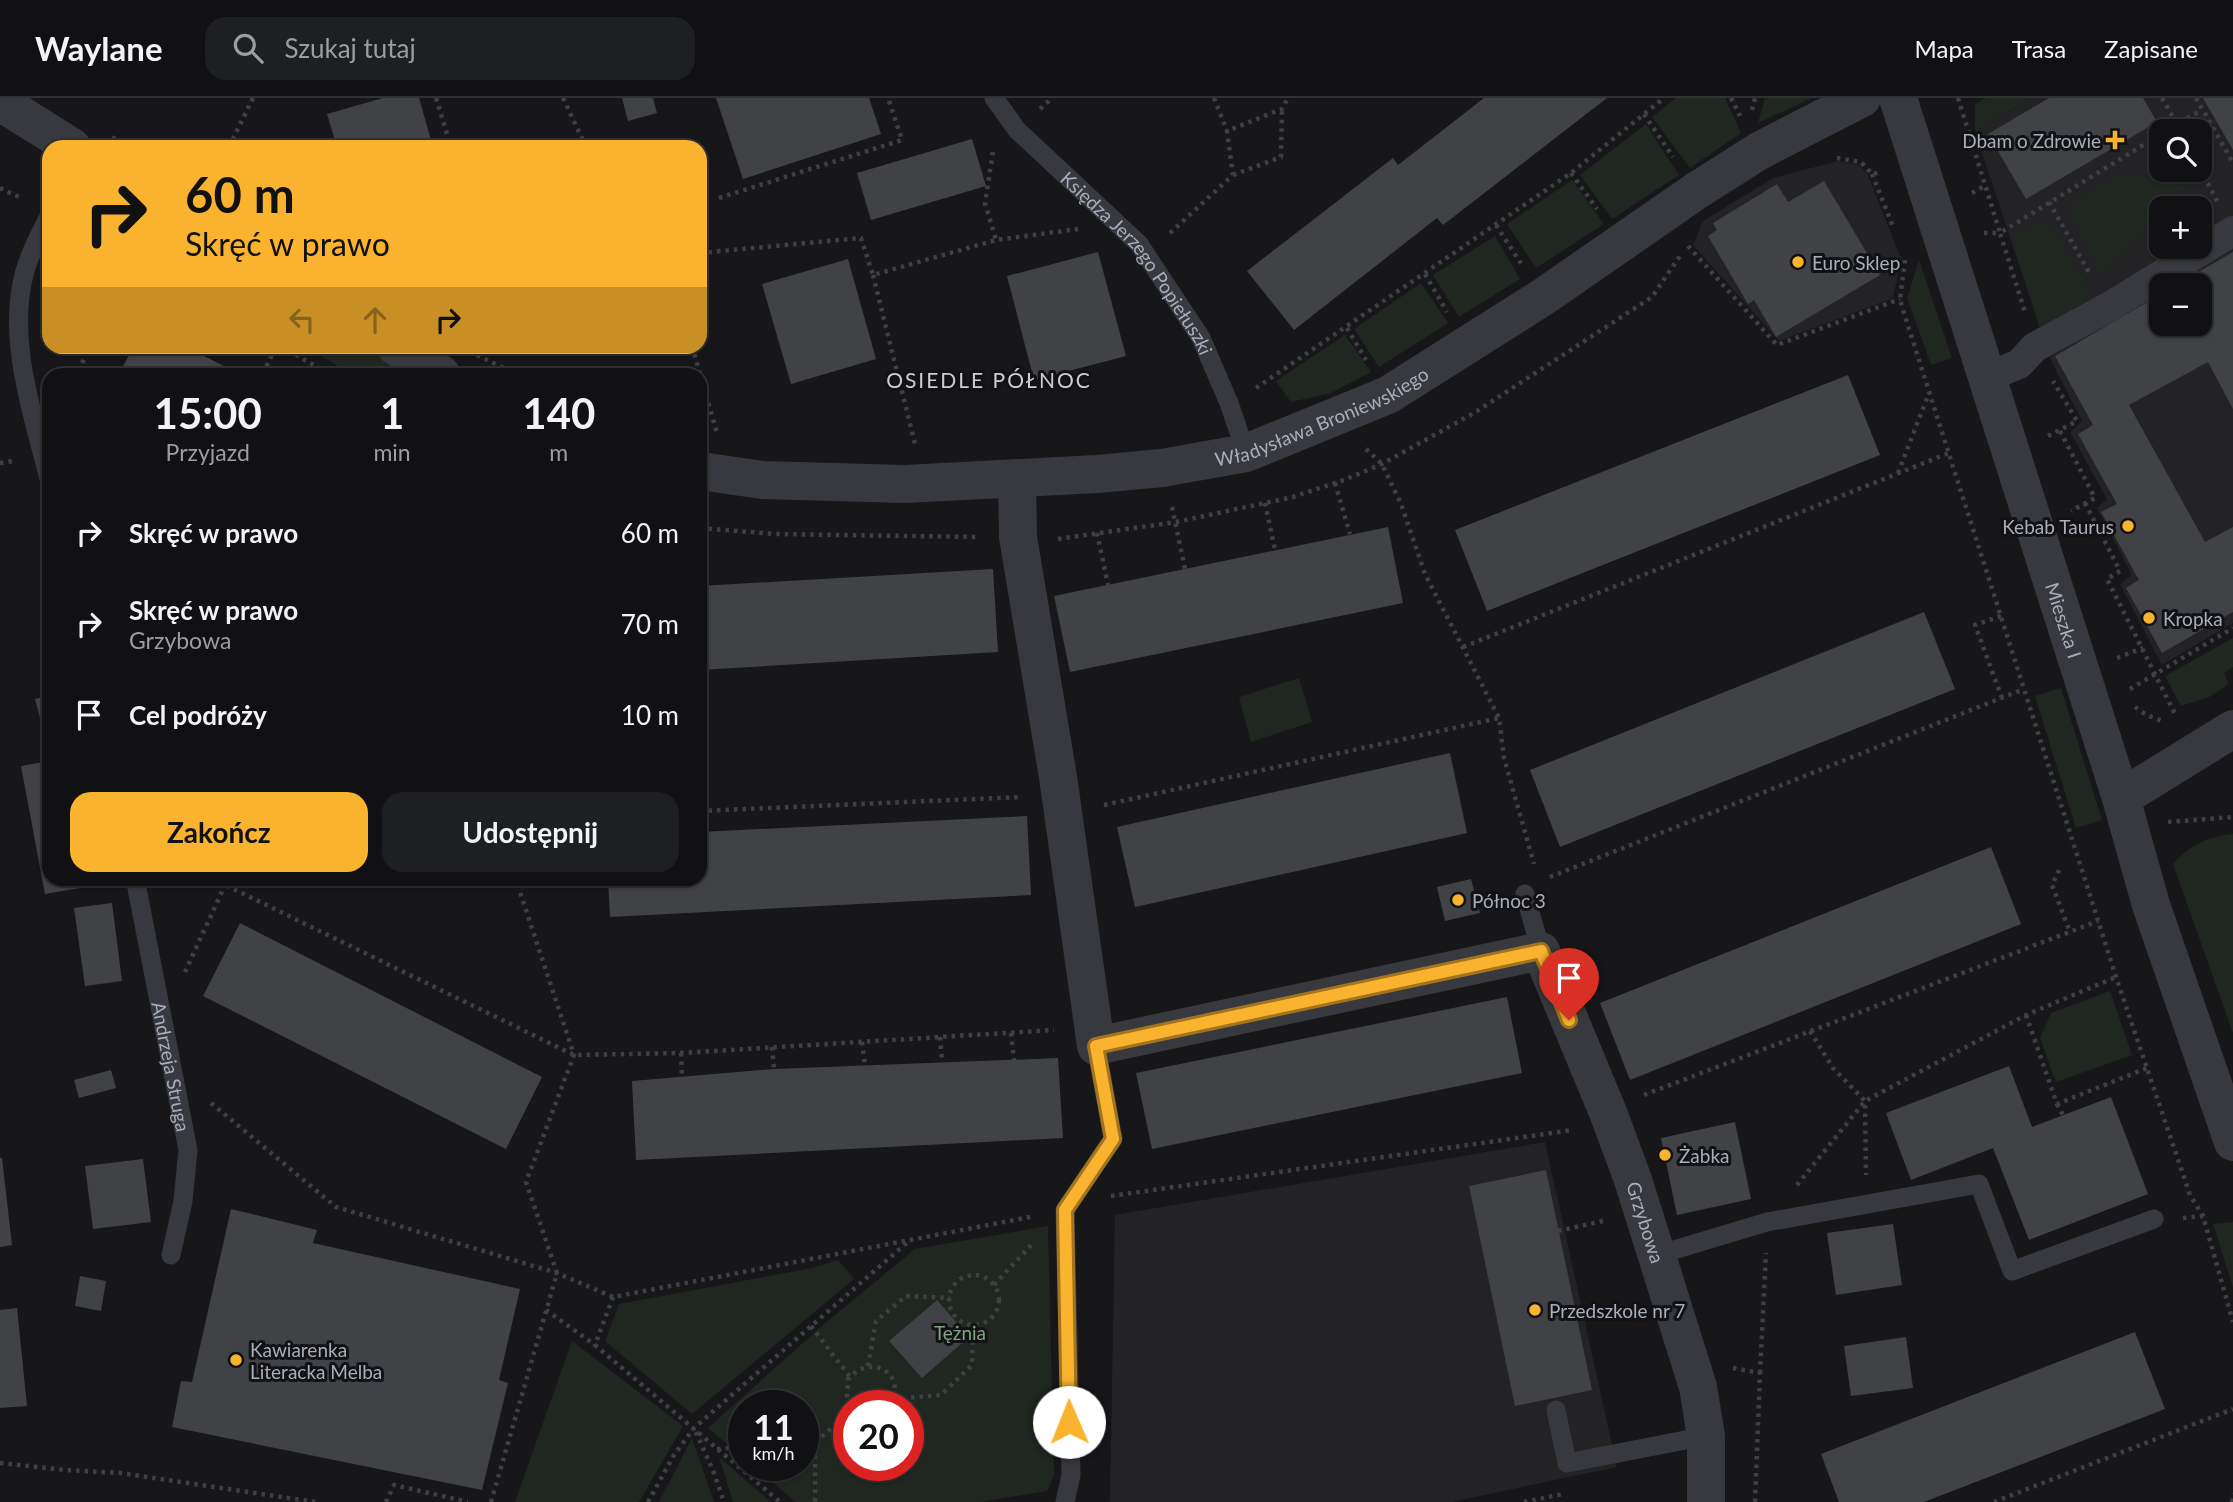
<!DOCTYPE html>
<html lang="pl">
<meta charset="utf-8">
<style>
body{margin:0;font-family:Lato,sans-serif;background:#1e1f21;color:#f1f3f6;height:100vh;display:flex;flex-direction:column;font-size:26px;white-space:nowrap}
*{box-sizing:border-box;margin:0}
p{font-size:23px;color:#9c9da0}
.icon{flex:none;width:38px;height:38px;fill:none;stroke:currentColor;stroke-width:2;stroke-linecap:round;stroke-linejoin:round}
.map{position:relative;flex:1;overflow:hidden}
.panel{position:absolute;left:42px;top:270px;width:665px;height:518px;display:flex;flex-direction:column;background:#111113;border-radius:21px;box-shadow:0 2px 5px #0004,0 0 0 2px #303133}
.panel>*{flex:none}
.top-card{position:absolute;left:42px;top:42px;width:665px;height:214px;border-radius:21px;box-shadow:0 2px 5px #0004,0 0 0 2px #303133;background:#fab32e;color:#111;overflow:hidden}
.tools{position:absolute;left:2149px;top:21px;display:grid;gap:14px}
.tools a{display:grid;place-items:center;width:63px;height:63px;border-radius:14px;background:#111113;box-shadow:0 2px 5px #0004,0 0 0 2px #303133;font-size:35px}
.speed{position:absolute;left:728px;top:1292px;display:flex;gap:14px;font-size:35px;font-weight:700;text-align:center}
.speed>*{display:grid;place-content:center;width:91px;height:91px;border-radius:50%;background:#111113;box-shadow:0 2px 5px #0004,0 0 0 2px #303133;line-height:1}
.speed small{font-size:18px;font-weight:400}
.speed .limit{border:10px solid #d22;background:#fff;color:#111}
.pin{position:absolute;display:grid;place-items:center;width:60px;height:60px;color:#fff;margin:-72px -30px;border-radius:50% 50% 50% 0;rotate:-45deg;box-shadow:0 0 7px #0007}
.pin .icon{rotate:45deg}
.me{position:absolute;width:77px;margin:-38px;rotate:359deg;stroke-linejoin:round;filter:drop-shadow(0 0 5px #0008)}
.turn{display:flex;align-items:center;gap:24px;height:147px;padding:0 28px;font-size:32px}
.turn .icon{width:91px;height:91px;stroke-width:2.5}
.turn b{display:block;font-size:49px;line-height:60px}
.lanes{display:flex;align-items:center;height:66px;padding:0 28px;background:#0003;justify-content:center;gap:35px;direction:ltr}
.lanes .off{opacity:.35}
.eta{display:flex;justify-content:space-evenly;align-items:center;height:119px;text-align:center}
.eta b{font-size:42px;font-weight:700;line-height:49px}
.action{display:flex;gap:14px;margin-top:auto;padding:14px 28px}
.action a{flex:1;height:80px;border-radius:21px;background:#fab32e;color:#111;font-size:28px;font-weight:700;line-height:80px;text-align:center}
.action a+a{background:#1e1f21;color:#f1f3f6}
ul{padding:0;list-style:none}
li{display:flex;align-items:center;gap:21px;height:91px;padding:0 28px}
li div{flex:1}
li b{display:block;font-size:26px}
li em{font-style:normal}
header{display:flex;align-items:center;gap:42px;box-sizing:border-box;height:98px;padding:0 35px;background:#111113;border-bottom:2px solid #303133}
header strong{font-size:33px}
nav{display:flex;gap:38px;margin-inline-start:auto;font-size:24px}
.search{width:490px;height:63px;background:#1e1f21;display:flex;align-items:center;gap:18px;box-sizing:border-box;padding:0 24px;border-radius:21px;color:#9c9da0;font-size:26px}
.map>svg:first-child{display:block}
.built{fill:#232326;fill-rule:evenodd}
.green{fill:#1f2720;fill-rule:evenodd}
.building{fill:#414246}
.lines{fill:none;stroke-linecap:round;stroke-linejoin:round}
.path{stroke:#3e4045;stroke-width:4.5;stroke-dasharray:3.5 5;stroke-linecap:butt}
.service{stroke:#38393e;stroke-width:19}
.pedestrian{stroke:#38393e;stroke-width:30}
.minor{stroke:#38393e;stroke-width:38}
.route-casing{stroke:#a2741e;stroke-width:18}
.route{stroke:#fab32e;stroke-width:12}
.poi-dot{fill:#fab32e;stroke:#121214;stroke-width:2.5}
.labels{text-anchor:middle;dominant-baseline:central;stroke-width:6;stroke-linejoin:round;paint-order:stroke}
.poi-label{font-size:19px;fill:#a8aeba;stroke:#121214;text-anchor:start}
.street-label{font-size:19px;fill:#a8aeba;stroke:#121214}
.park-label{font-size:19px;fill:#7fa581;stroke:#121214}
.neighbourhood-label{font-size:21px;letter-spacing:2px;fill:#cacdd5;stroke:#121214}
</style>
<header>
<strong>Waylane</strong>
<div class="search"><svg class="icon" aria-label="search" viewBox="0 0 24 24"><circle cx="10" cy="10" r="6"/><path d="M15 15l6 6"/></svg>Szukaj tutaj</div>
<nav><a>Mapa</a><a>Trasa</a><a>Zapisane</a></nav>
</header>
<div class="map">
<svg width="2233" height="1404" viewBox="0 0 2233 1404">
<rect width="100%" height="100%" fill="#171719"/>
<g class="built">
<path d="M2031 0H2233V525L2162 567 2120 486 2132 477 2097 410 2107 401 2070 334 2082 323 2052 265 1975 34ZM2161 33H2200V72H2161ZM2161 110H2200V149H2161ZM2161 187H2200V226H2161Z"/>
<polygon points="1838,63 1859,67 1868,77 1901,161 1893,200 1779,243 1693,147 1703,123 1773,80"/>
<polygon points="1545,1044 1617,1369 1451,1404 1110,1404 1115,1117"/>
</g>
<g class="green">
<polygon points="1676,0 1725,0 1741,35 1690,70 1652,19"/>
<polygon points="1765,0 1812,0 1758,25"/>
<polygon points="1986,0 2031,0 1975,34 1975,6"/>
<polygon points="1646,26 1679,77 1612,121 1580,77"/>
<polygon points="2161,69 2161,72 2189,72 2194,81 2165,110 2161,110 2161,114 2100,176 2071,121 2071,105 2120,75 2142,78"/>
<polygon points="1572,82 1604,126 1536,170 1507,126"/>
<polygon points="2039,122 2056,133 2087,187 2085,215 2043,239 2010,138"/>
<polygon points="1495,138 1520,181 1459,219 1433,177"/>
<polygon points="1919,162 1952,260 1931,267 1907,200"/>
<polygon points="1421,185 1448,225 1379,269 1354,231"/>
<polygon points="1345,237 1371,274 1331,295 1291,304 1276,283"/>
<polygon points="310,248 369,249 418,276 352,276 309,251"/>
<polygon points="2233,540 2233,569 2224,575 2229,586 2209,599 2181,608 2165,578"/>
<polygon points="1299,580 1312,624 1251,644 1239,599"/>
<polygon points="2061,590 2102,722 2076,730 2035,598"/>
<path d="M2233 736V935L2173 766C2191 746 2207 739 2233 736Z"/>
<polygon points="2110,893 2132,957 2056,984 2040,940 2051,915"/>
<polygon points="2233,1124 2233,1189 2213,1126"/>
<path d="M1048 1128 1054 1377 1047 1393 979 1404H796L752 1367H803V1307H744V1360L708 1330 824 1226 915 1151ZM849 1307H908V1367H849Z"/>
<polygon points="838,1162 854,1181 692,1316 605,1243 619,1206 812,1170"/>
<polygon points="572,1243 683,1328 639,1404 515,1404"/>
<polygon points="692,1340 714,1404 659,1404"/>
<polygon points="719,1359 771,1404 733,1404"/>
</g>
<g class="building">
<polygon points="383,0 419,0 433,49 337,49 327,16"/>
<polygon points="622,0 653,0 657,15 628,23"/>
<polygon points="716,0 869,0 881,36 743,81"/>
<polygon points="1484,0 1607,0 1443,127 1437,120 1294,232 1247,173 1393,60 1398,67"/>
<polygon points="2049,0 2143,0 2157,24 2026,101 1988,36"/>
<polygon points="2203,0 2233,0 2233,52"/>
<polygon points="972,41 986,88 871,122 857,75"/>
<polygon points="1824,83 1880,177 1776,239 1754,202 1748,206 1708,138 1717,132 1713,125 1777,86 1788,104"/>
<polygon points="1098,154 1126,258 1034,282 1007,178"/>
<polygon points="2233,154 2233,311 2208,264 2129,307 2205,444 2233,429 2233,514 2162,555 2126,490 2139,482 2101,414 2117,406 2078,336 2093,327 2055,258 2161,196 2161,226 2200,226 2200,187 2176,187"/>
<polygon points="848,161 876,261 791,286 762,186"/>
<polygon points="134,248 185,248 239,276 119,276"/>
<polygon points="1848,277 1880,357 1487,513 1455,432"/>
<polygon points="1388,429 1403,505 1070,574 1054,498"/>
<polygon points="993,471 998,554 700,572 700,488"/>
<polygon points="1924,514 1955,591 1560,749 1530,672"/>
<polygon points="49,598 49,629 43,631 35,601"/>
<polygon points="1450,655 1467,735 1135,809 1117,729"/>
<polygon points="49,663 49,780 85,780 86,789 45,796 21,668"/>
<polygon points="1027,718 1031,797 610,819 608,780 700,780 700,734"/>
<polygon points="1991,749 2021,826 1630,982 1600,905"/>
<polygon points="1471,781 1480,815 1445,823 1437,789"/>
<polygon points="112,805 122,883 85,888 74,810"/>
<polygon points="240,825 542,979 506,1051 203,898"/>
<polygon points="1507,899 1522,975 1152,1051 1136,975"/>
<polygon points="1058,960 1063,1040 636,1062 632,983 774,971"/>
<polygon points="2009,968 2032,1029 2111,999 2148,1096 2029,1142 1993,1050 1911,1082 1886,1015"/>
<polygon points="111,972 116,990 79,1000 74,982"/>
<polygon points="1735,1024 1751,1101 1677,1117 1661,1040"/>
<polygon points="0,1060 2,1060 12,1147 0,1149"/>
<polygon points="143,1061 151,1124 93,1131 85,1068"/>
<polygon points="1546,1072 1592,1292 1515,1308 1469,1088"/>
<polygon points="231,1111 317,1132 313,1145 520,1191 499,1282 508,1285 482,1392 172,1329 181,1283 192,1284"/>
<polygon points="1893,1126 1902,1187 1836,1197 1827,1135"/>
<polygon points="80,1178 106,1183 101,1213 75,1208"/>
<polygon points="937,1202 969,1239 922,1280 889,1243"/>
<polygon points="17,1210 27,1308 0,1310 0,1212"/>
<polygon points="2135,1234 2165,1311 1924,1404 1839,1404 1821,1356"/>
<polygon points="1906,1239 1913,1290 1851,1298 1844,1248"/>
</g>
<g class="lines">
<g class="path">
<polyline points="436,0 451,49"/>
<polyline points="563,0 586,49"/>
<polyline points="1214,0 1227,33"/>
<polyline points="1731,0 1740,18"/>
<polyline points="1958,0 2000,135 2161,36"/>
<polyline points="2162,0 2181,33"/>
<polyline points="2196,0 2233,65"/>
<polyline points="1040,11 1052,0"/>
<polyline points="1752,12 1755,0"/>
<polyline points="1644,16 1673,59"/>
<polyline points="2165,33 2202,12"/>
<polyline points="112,39 127,49"/>
<polyline points="229,49 253,0"/>
<polyline points="993,54 985,105 996,142"/>
<polyline points="1837,60 1861,64 1872,76 1881,74"/>
<polyline points="2200,70 2217,103"/>
<polyline points="1571,75 1597,111"/>
<polyline points="1872,76 1894,131"/>
<polyline points="1233,77 1281,59 1282,11"/>
<polyline points="0,90 23,101"/>
<polyline points="1972,95 1986,87"/>
<polyline points="719,100 902,42 888,0"/>
<polyline points="2049,104 2091,178"/>
<polyline points="1496,127 1522,167"/>
<polyline points="1170,135 1233,77 1227,33 1282,11 1288,0"/>
<polyline points="1984,135 2000,135 2025,214"/>
<polyline points="1688,148 1777,247 1900,201"/>
<polyline points="700,155 861,140 873,177 996,142 1078,131"/>
<polyline points="1905,162 1900,201 1903,212 2116,879 2190,1097 2203,1118 2233,1224"/>
<polyline points="1425,176 1447,214"/>
<polyline points="873,177 915,346"/>
<polyline points="1347,230 1366,262"/>
<polyline points="281,248 329,276"/>
<polyline points="692,248 717,335"/>
<polyline points="477,257 516,276"/>
<polyline points="53,276 80,271 89,248"/>
<polyline points="263,276 276,248"/>
<polyline points="1256,290 1571,75 1664,0"/>
<polyline points="2060,333 2095,400 2071,413"/>
<polyline points="2048,338 2077,323 2053,283"/>
<polyline points="1366,351 1382,366 1401,406 1425,476 1499,620 1504,660 1534,766"/>
<polyline points="0,365 13,363"/>
<polyline points="1898,375 1929,295"/>
<polyline points="1335,385 1350,436"/>
<polyline points="1265,405 1275,452"/>
<polyline points="2085,405 2120,473 2107,481 2176,618"/>
<polyline points="1172,409 1185,471"/>
<polyline points="700,430 775,436 979,439"/>
<polyline points="1097,435 1108,487"/>
<polyline points="1058,441 1176,424 1293,399 1344,382 1382,366 1474,315 1652,199 1682,155"/>
<polyline points="2001,518 1975,527 2002,600"/>
<polyline points="1463,549 1949,355"/>
<polyline points="2117,560 2143,550"/>
<polyline points="2130,591 2233,530"/>
<polyline points="2135,609 2145,616 2164,624"/>
<polyline points="1104,707 1499,620"/>
<polyline points="700,713 1021,699"/>
<polyline points="2168,724 2233,719"/>
<polyline points="2059,772 2052,787 2070,834"/>
<polyline points="1550,779 2024,591"/>
<polyline points="211,780 574,957 681,955 1054,932"/>
<polyline points="185,874 225,787"/>
<polyline points="2026,917 2057,1006 2147,970"/>
<polyline points="1810,933 1833,970 1865,1003 1866,1077"/>
<polyline points="1011,935 1014,962"/>
<polyline points="940,939 942,963"/>
<polyline points="862,944 865,968"/>
<polyline points="772,949 774,971"/>
<polyline points="681,955 682,979"/>
<polyline points="1644,997 2098,823"/>
<polyline points="211,1005 336,1109 557,1175 613,1199 1035,1118"/>
<polyline points="2057,1006 2063,1017"/>
<polyline points="1797,1087 1865,1003 2026,917 2116,879"/>
<polyline points="1111,1098 1573,1032"/>
<polyline points="2183,1120 2203,1118"/>
<polyline points="1558,1133 1603,1123"/>
<circle cx="974" cy="1202" r="25"/>
<polyline points="994,1187 1034,1144"/>
<polyline points="613,1199 595,1247 780,1404"/>
<polyline points="546,1212 595,1247"/>
<polyline points="811,1228 850,1279"/>
<polyline points="868,1268 876,1223 906,1198 950,1200"/>
<polyline points="1733,1270 1760,1275 1755,1404"/>
<polyline points="1760,1275 1766,1155"/>
<polyline points="894,1301 941,1297 972,1267 973,1227"/>
<path d="M851 1307 847 1298 848 1282C870 1253 908 1276 890 1307"/>
<polyline points="696,1334 714,1375 724,1404"/>
<polyline points="815,1344 849,1316"/>
<polyline points="803,1345 815,1344 815,1404"/>
<polyline points="717,1351 744,1349"/>
<polyline points="0,1365 65,1372 121,1375 315,1404"/>
<polyline points="386,1404 394,1387 468,1404"/>
<polyline points="491,1404 557,1175 526,1084 574,957 520,794 523,780"/>
<polyline points="648,1404 674,1357 694,1330 910,1142"/>
<polyline points="1524,1404 1563,1396"/>
<polyline points="1994,1404 2233,1311"/>
<polyline points="2232,1404 2233,1395"/>
</g>
<g class="service">
<path id="s1" d="M994 0 1017 32 1139 146 1201 240 1229 305 1246 355"/>
<path d="M49 118C41 135 30 154 25 173 6 240 33 316 49 381"/>
<path id="s2" d="M135 780 188 1052 183 1103 171 1157"/>
<polyline points="1525,796 1541,853"/>
<polyline points="1657,1157 1767,1124 1979,1086 2012,1173 2154,1121"/>
<polyline points="1556,1312 1567,1365 1706,1338"/>
<polyline points="1065,1404 1071,1377 1065,1112 1113,1041 1096,948"/>
</g>
<polyline class="pedestrian" points="1988,279 2019,266 2035,249 2109,209 2233,133"/>
<g class="minor">
<path id="s3" d="M1898 0 2121 700 2151 807 2233 1044"/>
<polyline points="0,4 72,49"/>
<polyline points="395,248 441,276"/>
<path id="s4" d="M700 373 762 382 905 386 1097 376 1162 370 1246 355 1388 297 1543 199 1696 93 1759 53 1862 0"/>
<path id="s5" d="M1017 380 1018 439 1058 679 1096 948 1541 853 1609 1017 1633 1082 1698 1289 1706 1338V1404"/>
<polyline points="2121,700 2233,631"/>
</g>
</g>
<g class="lines">
<defs>
<polyline id="route" points="1069,1324 1065,1112 1113,1041 1096,948 1541,853 1569,922"/>
</defs>
<use href="#route" class="route-casing"/>
<use href="#route" class="route"/>
</g>
<g class="poi-dot">
<path d="M2111.5 31.5h7v7h7v7h-7v7h-7v-7h-7v-7h7z"/>
<circle cx="1798" cy="164" r="7"/>
<circle cx="2128" cy="428" r="7"/>
<circle cx="2149" cy="520" r="7"/>
<circle cx="1458" cy="802" r="7"/>
<circle cx="1665" cy="1057" r="7"/>
<circle cx="1535" cy="1212" r="7"/>
<circle cx="236" cy="1262" r="7"/>
</g>
<g class="labels">
<g class="poi-label">
<text x="2101" y="42" text-anchor="end">Dbam o Zdrowie</text>
<text x="1812" y="164">Euro Sklep</text>
<text x="2114" y="428" text-anchor="end">Kebab Taurus</text>
<text x="2163" y="520">Kropka</text>
<text x="1472" y="802">Północ 3</text>
<text x="1679" y="1057">Żabka</text>
<text x="1549" y="1212">Przedszkole nr 7</text>
<text x="250" y="1251">Kawiarenka<tspan x="250" dy="22">Literacka Melba</tspan></text>
</g>
<g class="street-label">
<text stroke="none"><textPath href="#s1" startOffset="220">Księdza Jerzego Popiełuszki</textPath></text>
<text stroke="none"><textPath href="#s4" startOffset="632">Władysława Broniewskiego</textPath></text>
<text stroke="none"><textPath href="#s3" startOffset="548">Mieszka I</textPath></text>
<text stroke="none"><textPath href="#s2" startOffset="192">Andrzeja Struga</textPath></text>
<text stroke="none"><textPath href="#s5" startOffset="1320">Grzybowa</textPath></text>
</g>
<g class="park-label">
<text x="960" y="1234">Tężnia</text>
</g>
<g class="neighbourhood-label">
<text x="989" y="281">OSIEDLE PÓŁNOC</text>
</g>
</g>
</svg>
<div class="tools">
<a><svg class="icon" aria-label="search" viewBox="0 0 24 24"><circle cx="10" cy="10" r="6"/><path d="M15 15l6 6"/></svg></a>
<a>+</a>
<a>−</a>
</div>
<div class="speed"><div>11<small>km/h</small></div><div class="limit">20</div></div>
<div class="pin" style="left:1569px;top:922px;background:#d93025"><svg class="icon" aria-label="arrive" viewBox="0 0 24 24"><path d="M6 21V4h12l-3 4 3 4H6"/></svg></div>
<svg class="me" style="left:1069px;top:1324px" viewBox="-20 -20 40 40"><circle r="19" fill="#fff"/><path d="M0-13L10 11 0 6-10 11z" fill="#fab32e"/></svg>
<div class="top-card">
<div class="turn"><svg class="icon" aria-label="right" viewBox="0 0 24 24"><path d="M7 20v-9h11M14 6l5 5-5 5"/></svg><div><b>60 m</b>Skręć w prawo</div></div>
<div class="lanes"><svg class="icon off" aria-label="left" viewBox="0 0 24 24"><path d="M17 20v-9H6M10 6l-5 5 5 5"/></svg><svg class="icon off" aria-label="ahead" viewBox="0 0 24 24"><path d="M12 20V5M6 11l6-6 6 6"/></svg><svg class="icon" aria-label="right" viewBox="0 0 24 24"><path d="M7 20v-9h11M14 6l5 5-5 5"/></svg></div>
</div>
<section class="panel">
<div class="eta">
<div><b>15:00</b><p>Przyjazd</p></div>
<div><b>1</b><p>min</p></div>
<div><b>140</b><p>m</p></div>
</div>
<ul>
<li><svg class="icon" aria-label="right" viewBox="0 0 24 24"><path d="M7 20v-9h11M14 6l5 5-5 5"/></svg><div><b>Skręć w prawo</b></div><em>60 m</em></li>
<li><svg class="icon" aria-label="right" viewBox="0 0 24 24"><path d="M7 20v-9h11M14 6l5 5-5 5"/></svg><div><b>Skręć w prawo</b><p>Grzybowa</p></div><em>70 m</em></li>
<li><svg class="icon" aria-label="arrive" viewBox="0 0 24 24"><path d="M6 21V4h12l-3 4 3 4H6"/></svg><div><b>Cel podróży</b></div><em>10 m</em></li>
</ul>
<div class="action"><a>Zakończ</a><a>Udostępnij</a></div>
</section>
</div>
